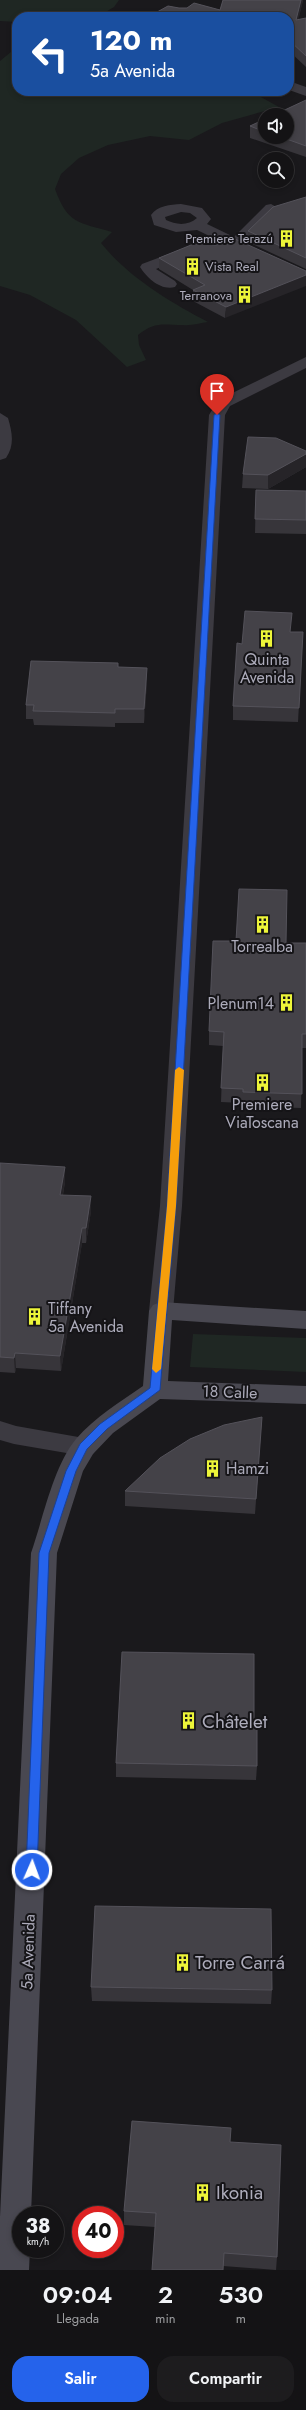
<!DOCTYPE html>
<html lang="es">
<meta charset="utf-8">
<style>
body{margin:0;font-family:Jost,sans-serif;background:#1d1c1e;color:#f1f3f6;height:100vh;display:flex;flex-direction:column;font-size:15px;white-space:nowrap}
*{box-sizing:border-box;margin:0}
p{font-size:13px;color:#9d9ea0}
.icon{flex:none;width:22px;height:22px;fill:none;stroke:currentColor;stroke-width:2;stroke-linecap:round;stroke-linejoin:round}
.map{position:relative;height:2270px;overflow:hidden}
.panel{display:flex;flex-direction:column;background:#141315;flex:1}
.panel>*{flex:none}
.top-card{position:absolute;left:12px;top:12px;width:282px;height:84px;border-radius:16px;box-shadow:0 2px 6px #0003,0 0 0 1px #333234;background:#1a4fa0;color:#fff;overflow:hidden}
.fabs{position:absolute;left:258px;top:108px;display:grid;gap:8px}
.fabs a{display:grid;place-items:center;width:36px;height:36px;border-radius:50%;background:#141315;box-shadow:0 2px 6px #0003,0 0 0 1px #333234;font-size:20px}
.speed{position:absolute;left:12px;top:2206px;display:flex;gap:8px;font-size:20px;font-weight:700;text-align:center}
.speed>*{display:grid;place-content:center;width:52px;height:52px;border-radius:50%;background:#141315;box-shadow:0 2px 6px #0003,0 0 0 1px #333234;line-height:1}
.speed small{font-size:10px;font-weight:400}
.speed .limit{border:6px solid #d22;background:#fff;color:#111}
.pin{position:absolute;display:grid;place-items:center;width:34px;height:34px;color:#fff;margin:-41px -17px;border-radius:50% 50% 50% 0;rotate:-45deg;box-shadow:0 0 4px #0007}
.pin .icon{rotate:45deg}
.me{position:absolute;width:44px;margin:-22px;rotate:2deg;stroke-linejoin:round;filter:drop-shadow(0 0 3px #0008)}
.turn{display:flex;align-items:center;gap:14px;height:84px;padding:0 12px;font-size:18px}
.turn .icon{width:52px;height:52px;stroke-width:2.5}
.turn b{display:block;font-size:28px;line-height:34px}
.eta{display:flex;justify-content:space-evenly;align-items:center;height:68px;text-align:center}
.eta b{font-size:24px;font-weight:600;line-height:28px}
.cta{display:flex;gap:8px;margin-top:auto;padding:8px 12px}
.cta a{flex:1;height:46px;border-radius:16px;background:#2563eb;color:#fff;font-size:16px;font-weight:600;line-height:46px;text-align:center}
.cta a+a{background:#1d1c1e;color:#f1f3f6}
.map>svg:first-child{display:block}
.green{fill:#1f2723}
.lines{fill:none;stroke-linecap:round;stroke-linejoin:round}
.street{fill:#3c3a41;fill-rule:evenodd}
.secondary{fill:#494851;fill-rule:evenodd}
.wall{fill:#37353a}
.shaded-wall{fill:#262428}
.building{fill:#444248;stroke:#54525a}
.route{fill:#2563eb;stroke:#184099}
.slow{fill:#f59e0b}
.labels{text-anchor:middle;dominant-baseline:central;stroke-width:4;stroke-linejoin:round;paint-order:stroke}
.far-poi-label{font-size:13px;fill:#adacbb;stroke:#151417;text-anchor:end}
.poi-label{font-size:16px;fill:#adacbb;stroke:#151417}
.street-label{font-size:16px;fill:#adacbb;stroke:#151417}
.near-poi-label{font-size:19px;fill:#adacbb;stroke:#151417;text-anchor:start}
</style>
<div class="map">
<svg width="306" height="2270" viewBox="0 0 306 2270">
<rect width="100%" height="100%" fill="#1a191c"/>
<g class="green">
<polygon points="0,0 119,0 114,7 97,17 17,17 17,22 0,21"/>
<path d="M17 47V91H250L279 107 222 123 189 140 150 136 108 145 79 158 61 174 55 189C68 225 79 222 112 232L101 243C128 277 170 302 208 322 200 323 191 326 183 325 163 325 155 321 138 335L139 345 146 360 127 367 76 320 30 295 0 286V61Z"/>
<polygon points="193,1334 306,1338 306,1372 190,1367"/>
</g>
<g class="lines">
<g class="street">
<polygon points="289,81 306,87 306,96 289,90"/>
<path d="M181 204 202 208 211 219 207 224 234 237 266 205 271 204 278 208 245 242 251 247 249 250 244 251 235 248 215 255 196 253 156 269 175 281 177 284 175 287C161 291 147 278 140 267L142 264 190 246 214 247 224 243 197 230 176 232 154 225 151 215C158 205 170 205 181 204ZM181 212 190 213 197 218C188 226 176 225 166 220L165 217Z"/>
<polygon points="306,357 306,368 230,406 225,415 182,1206 173,1311 169,1317 161,1320 153,1317 149,1311 160,1206 209,415 218,400"/>
<path d="M0 413 8 418C12 432 15 445 6 458L0 460Z"/>
<polygon points="0,1421 16,1426 84,1438 93,1440 96,1447 93,1454 84,1456 14,1444 0,1440"/>
</g>
<path class="secondary" d="M161 1302 306 1311V1329L172 1320 168 1381 306 1386V1404L160 1399 113 1433 93 1454 83 1471 57 1553 31 2215H21V2249H30L29 2270H0V2217L31 1553C43 1519 53 1467 76 1439 95 1417 120 1402 143 1386L149 1311 153 1305Z"/>
</g>
<g class="wall">
<polygon points="223,0 303,0 298,20 306,18 306,67 289,51 289,17 148,17 168,6 179,8 187,8 194,3 220,10"/>
<polygon points="306,100 306,157 250,138 250,126 265,119 265,137 287,137"/>
<polygon points="306,197 306,269 248,242 248,231"/>
<polygon points="235,239 225,318 193,301 193,290 159,269 159,258 216,245"/>
<polygon points="306,451 306,467 268,489 242,488 243,474"/>
<polygon points="256,490 306,491 306,534 255,533"/>
<polygon points="291,632 303,632 298,722 233,720 233,706 242,644"/>
<polygon points="118,667 147,668 147,682 144,723 115,723 115,727 34,725 33,719 26,719 26,705"/>
<polygon points="286,943 306,943 306,1048 302,1048 301,1108 242,1106 242,1103 221,1102 223,1046 209,1045 209,1031"/>
<polygon points="0,1163 65,1182 63,1195 91,1211 86,1243 82,1243 61,1371 16,1368 15,1373 0,1372"/>
<polygon points="262,1417 255,1514 125,1506 125,1491"/>
<polygon points="254,1722 257,1766 256,1780 116,1777 116,1763"/>
<polygon points="91,1987 272,1990 271,2004 92,2001"/>
<polygon points="230,2142 277,2257 276,2270 223,2266 155,2227 124,2225 124,2211"/>
</g>
<g class="shaded-wall">
<polygon points="301,0 303,0 296,31 296,20"/>
<polygon points="306,275 306,286 225,318 226,307"/>
<polygon points="306,454 306,467 268,489 268,475"/>
<polygon points="147,668 147,682 144,723 144,709"/>
<polygon points="65,1167 65,1182 60,1209 60,1195"/>
<polygon points="91,1196 91,1211 86,1243 86,1228"/>
<polygon points="82,1228 82,1243 61,1371 60,1356"/>
<polygon points="15,1353 16,1368 15,1373 14,1358"/>
</g>
<g class="building">
<polygon points="223,0 301,0 296,20 306,18 306,56 289,40 289,17 265,17 264,16 262,17 148,17 168,6 179,8 187,8 194,3 220,10"/>
<polygon points="306,100 306,146 281,137 287,137 287,115 274,115"/>
<polygon points="265,119 265,132 250,126"/>
<polygon points="306,197 306,258 248,231 273,207"/>
<polygon points="235,239 306,271 306,275 226,307 193,290 205,285 159,258 196,243 216,245"/>
<polygon points="248,437 276,438 306,451 306,454 268,475 243,474"/>
<polygon points="256,490 306,491 306,520 255,519"/>
<polygon points="245,611 292,613 290,632 303,632 299,708 233,706 237,643 242,644"/>
<polygon points="31,661 118,663 118,667 147,668 144,709 115,709 115,713 33,711 34,705 26,705"/>
<polygon points="239,889 287,890 286,943 306,943 306,1034 302,1034 302,1094 243,1092 243,1089 221,1088 224,1032 209,1031 213,941 236,941"/>
<polygon points="0,1163 65,1167 60,1195 91,1196 86,1228 82,1228 60,1356 15,1353 14,1358 0,1357"/>
<polygon points="262,1417 256,1499 125,1491 160,1458 190,1439 224,1425"/>
<polygon points="122,1652 254,1654 254,1722 257,1722 257,1766 116,1763"/>
<polygon points="95,1906 271,1909 272,1990 91,1987"/>
<polygon points="132,2121 231,2128 230,2142 281,2145 277,2257 224,2253 223,2270 152,2270 156,2213 124,2211"/>
</g>
<polygon class="route" points="217,413 220,415 176,1206 160,1390 107,1429 87,1449 76,1471 49,1553 37,1870 32,1876 26,1870 39,1553 66,1471 80,1444 100,1424 150,1388 167,1206 214,415"/>
<polygon class="slow" points="179,1067 184,1070 176,1206 161,1369 156,1373 152,1369 167,1206 175,1070"/>
<defs>
<symbol id="building-bare" viewBox="-9 -9 18 18"><path d="M-4-6H4V6H1V3H-1V6H-4ZM-2.5-4.3h1.7v1.8h-1.7ZM.8-4.3h1.7v1.8H.8ZM-2.5-1h1.7V.8h-1.7ZM.8-1h1.7V.8H.8Z" fill="#edf539" stroke="#151417" stroke-width="2.5" paint-order="stroke"/></symbol>
</defs>
<g fill-rule="evenodd">
<use href="#building-bare" x="274" y="226" width="25" height="25"/>
<use href="#building-bare" x="180" y="254" width="25" height="25"/>
<use href="#building-bare" x="232" y="282" width="25" height="25"/>
<use href="#building-bare" x="254" y="626" width="25" height="25"/>
<use href="#building-bare" x="250" y="912" width="25" height="25"/>
<use href="#building-bare" x="274" y="990" width="25" height="25"/>
<use href="#building-bare" x="250" y="1070" width="25" height="25"/>
<use href="#building-bare" x="22" y="1304" width="25" height="25"/>
<use href="#building-bare" x="200" y="1456" width="25" height="25"/>
<use href="#building-bare" x="176" y="1708" width="25" height="25"/>
<use href="#building-bare" x="170" y="1950" width="25" height="25"/>
<use href="#building-bare" x="190" y="2180" width="25" height="25"/>
</g>
<g class="labels">
<g class="far-poi-label">
<text x="273" y="238">Premiere Terazú</text>
<text x="205" y="266" text-anchor="start">Vista Real</text>
<text x="232" y="295">Terranova</text>
</g>
<g class="poi-label">
<text x="267" y="659">Quinta<tspan x="267" dy="18">Avenida</tspan></text>
<text x="262" y="946">Torrealba</text>
<text x="274" y="1003" text-anchor="end">Plenum14</text>
<text x="262" y="1104">Premiere<tspan x="262" dy="18">ViaToscana</tspan></text>
<text x="48" y="1308" text-anchor="start">Tiffany<tspan x="48" dy="18">5a Avenida</tspan></text>
<text x="226" y="1468" text-anchor="start">Hamzi</text>
</g>
<g class="street-label">
<text transform="translate(230 1392) rotate(2)">18 Calle</text>
<text transform="translate(28 1952) rotate(-88)">5a Avenida</text>
</g>
<g class="near-poi-label">
<text x="202" y="1721">Châtelet</text>
<text x="195" y="1962">Torre Carrá</text>
<text x="216" y="2192">Ikonia</text>
</g>
</g>
</svg>
<div class="fabs">
<a><svg class="icon" aria-label="sound" viewBox="0 0 24 24"><path d="M4 9h4l5-4v14l-5-4H4zM17 9q2 3 0 6"/></svg></a>
<a><svg class="icon" aria-label="search" viewBox="0 0 24 24"><circle cx="10" cy="10" r="6"/><path d="M15 15l6 6"/></svg></a>
</div>
<div class="speed"><div>38<small>km/h</small></div><div class="limit">40</div></div>
<div class="pin" style="left:217px;top:415px;background:#d93025"><svg class="icon" aria-label="arrive" viewBox="0 0 24 24"><path d="M6 21V4h12l-3 4 3 4H6"/></svg></div>
<svg class="me" style="left:32px;top:1870px" viewBox="-20 -20 40 40"><circle r="17" fill="#2563eb" stroke="#fff" stroke-width="3"/><path d="M0-11L8 9 0 5-8 9z" fill="#fff"/></svg>
<div class="top-card">
<div class="turn"><svg class="icon" aria-label="left" viewBox="0 0 24 24"><path d="M17 20v-9H6M10 6l-5 5 5 5"/></svg><div><b>120 m</b>5a Avenida</div></div>
</div>
</div>
<section class="panel">
<div class="eta">
<div><b>09:04</b><p>Llegada</p></div>
<div><b>2</b><p>min</p></div>
<div><b>530</b><p>m</p></div>
</div>
<div class="cta"><a>Salir</a><a>Compartir</a></div>
</section>
